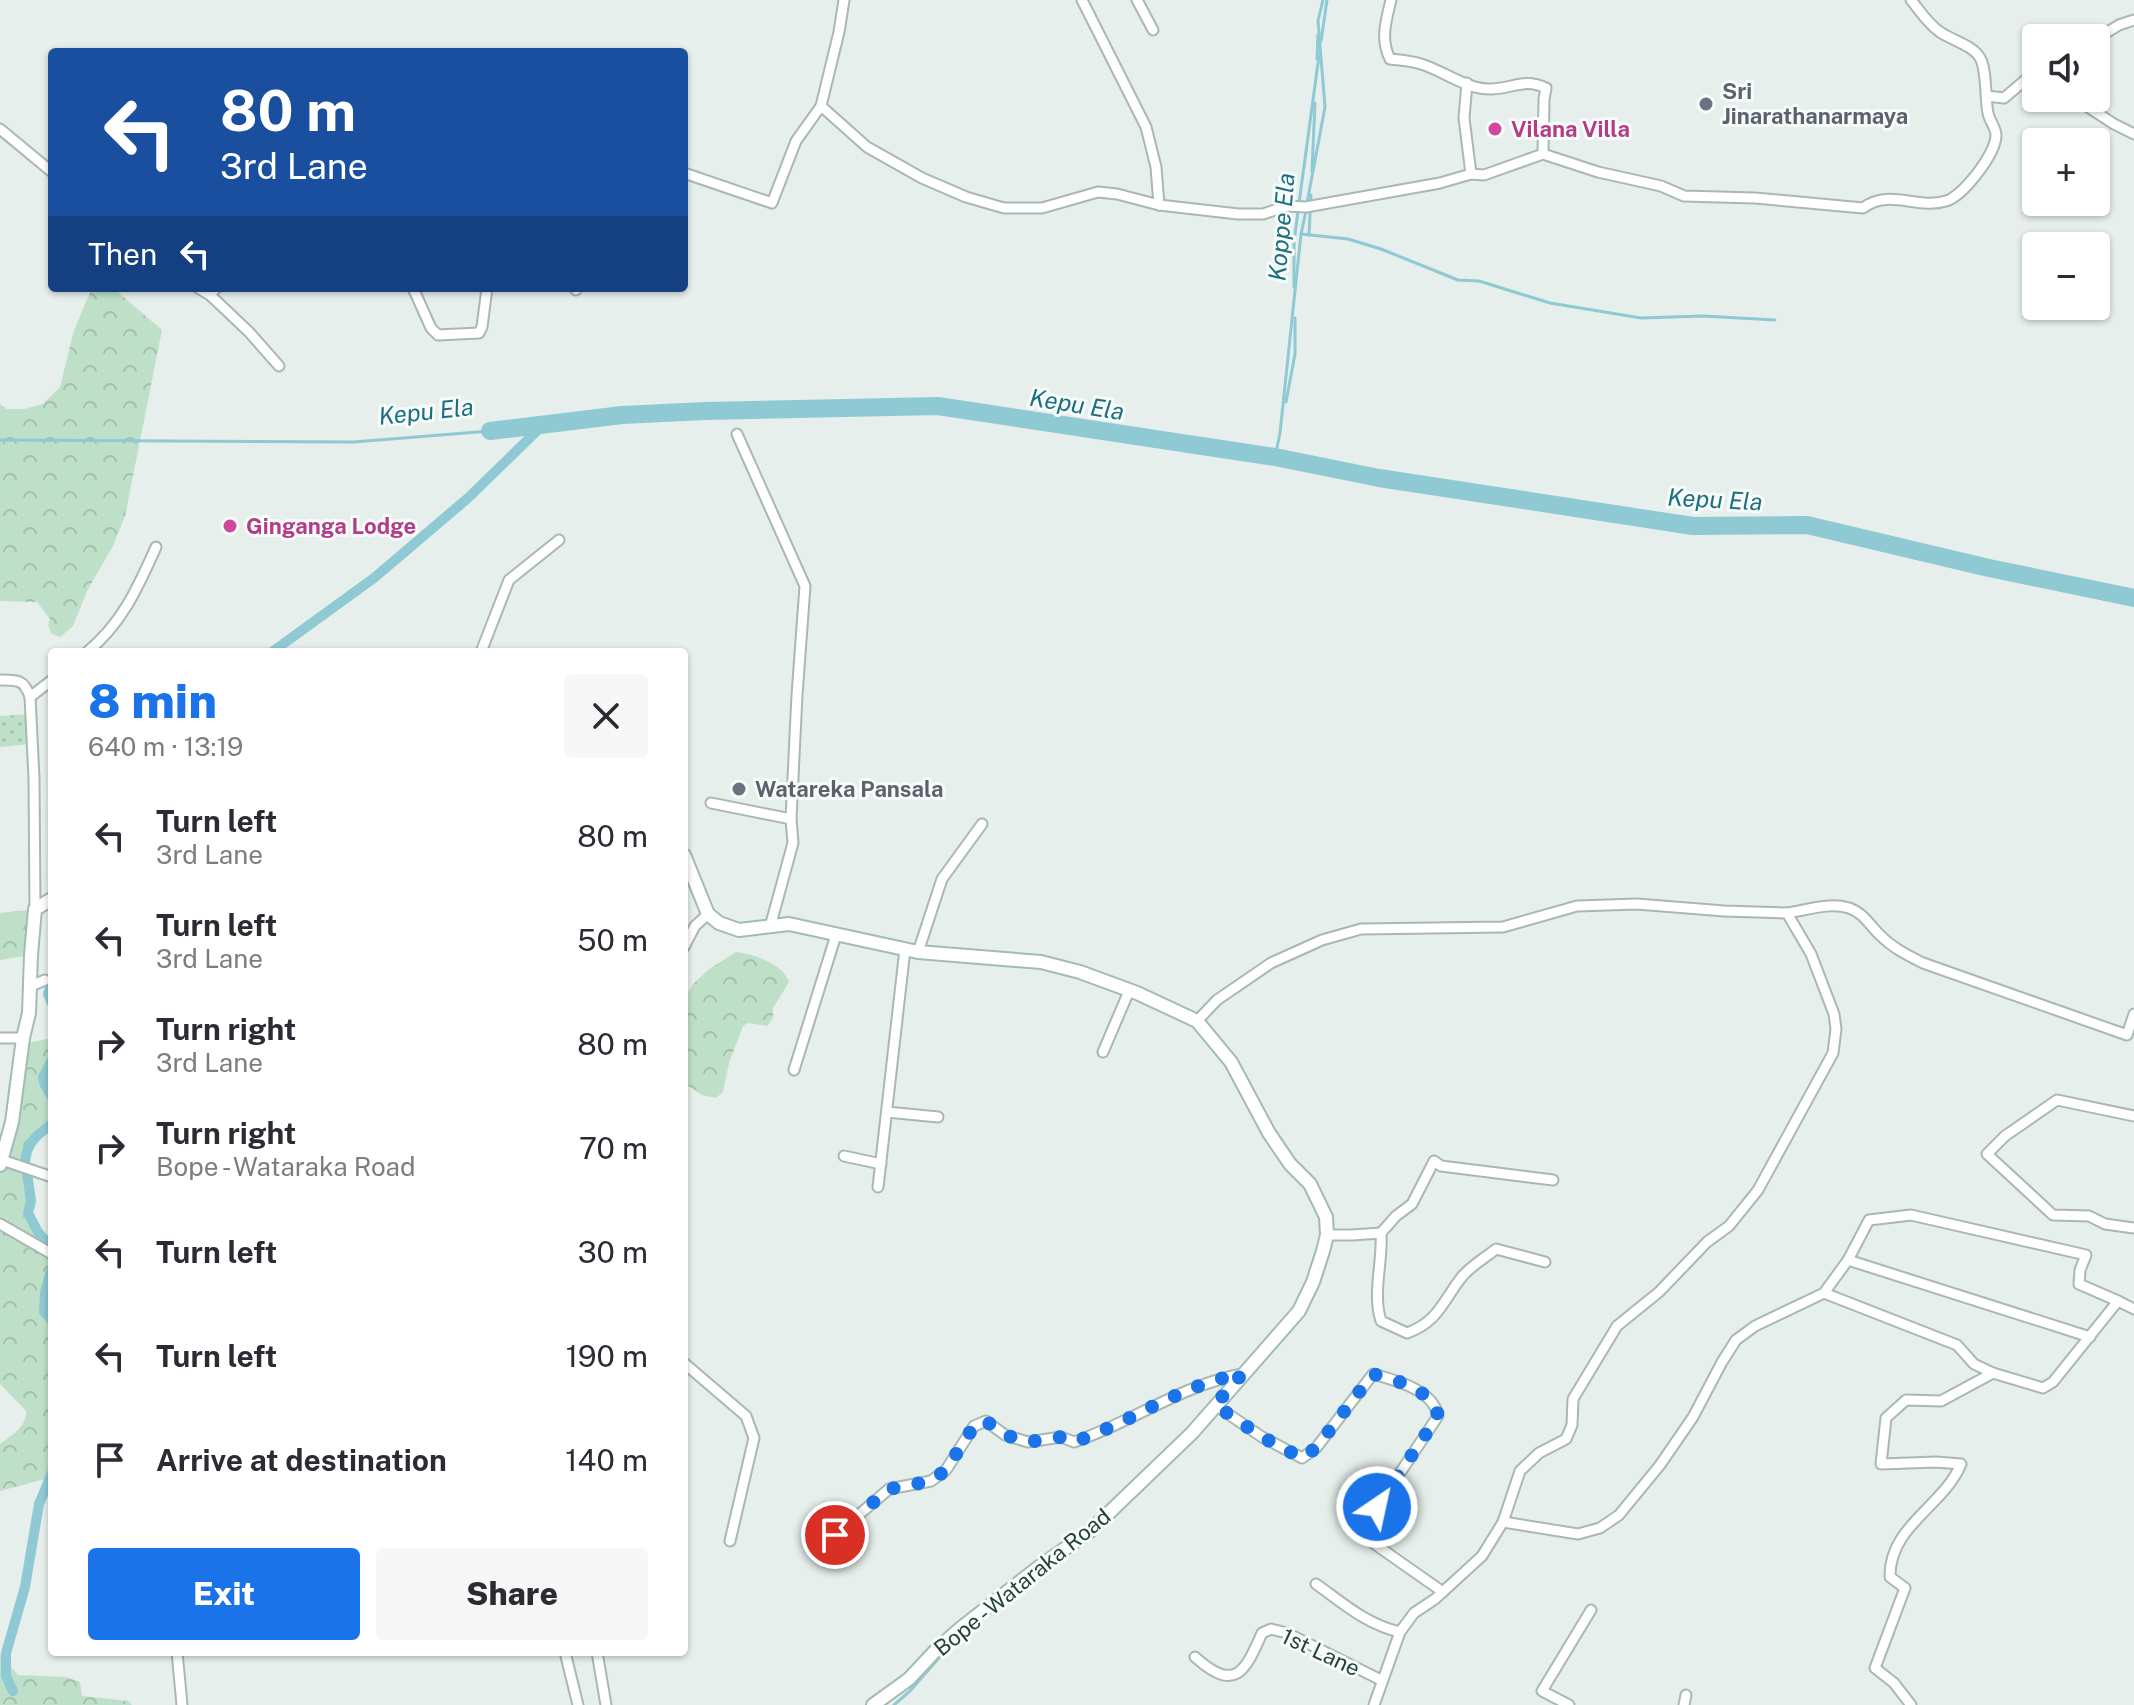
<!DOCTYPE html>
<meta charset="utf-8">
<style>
body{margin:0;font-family:"Public Sans",sans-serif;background:#f7f7f7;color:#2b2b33;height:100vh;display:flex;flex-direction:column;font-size:30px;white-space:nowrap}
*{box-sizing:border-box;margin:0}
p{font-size:26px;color:#7c7c81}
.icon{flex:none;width:44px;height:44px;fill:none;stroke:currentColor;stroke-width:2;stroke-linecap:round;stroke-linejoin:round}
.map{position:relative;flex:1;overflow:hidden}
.drawer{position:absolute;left:48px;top:648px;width:640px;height:1008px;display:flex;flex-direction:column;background:#fff;border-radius:8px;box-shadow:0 2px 6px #0004}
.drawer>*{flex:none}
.top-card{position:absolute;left:48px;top:48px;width:640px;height:244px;border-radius:8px;box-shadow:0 2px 6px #0004;background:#1a4fa0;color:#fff;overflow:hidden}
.fabs{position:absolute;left:2022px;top:24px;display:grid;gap:16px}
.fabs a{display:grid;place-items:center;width:88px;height:88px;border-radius:8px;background:#fff;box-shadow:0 2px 6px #0004;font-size:40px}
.pin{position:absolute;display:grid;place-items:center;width:68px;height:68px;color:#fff;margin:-34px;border:4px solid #fff;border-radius:50%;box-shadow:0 2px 8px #0007}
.me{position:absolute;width:88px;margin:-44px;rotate:34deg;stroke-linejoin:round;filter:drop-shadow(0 0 6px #0008)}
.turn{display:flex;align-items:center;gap:28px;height:168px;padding:0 40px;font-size:36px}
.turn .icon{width:104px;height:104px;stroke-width:2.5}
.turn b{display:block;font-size:56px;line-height:68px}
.then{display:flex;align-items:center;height:76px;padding:0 40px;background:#0003;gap:16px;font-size:30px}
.round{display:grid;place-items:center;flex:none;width:84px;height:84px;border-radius:8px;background:#f7f7f7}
.overview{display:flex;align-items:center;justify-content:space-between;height:136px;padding:0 40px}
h1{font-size:48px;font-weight:800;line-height:60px;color:#1a73e8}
.primary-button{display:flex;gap:16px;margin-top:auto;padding:16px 40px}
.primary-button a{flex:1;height:92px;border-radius:8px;background:#1a73e8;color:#fff;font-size:32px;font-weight:800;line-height:92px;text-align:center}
.primary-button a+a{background:#f7f7f7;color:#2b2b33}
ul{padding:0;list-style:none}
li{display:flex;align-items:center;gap:24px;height:104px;padding:0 40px}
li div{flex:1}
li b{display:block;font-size:30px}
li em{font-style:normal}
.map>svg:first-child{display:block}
.grass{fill:url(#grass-dots)}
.forest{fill:url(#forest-crowns)}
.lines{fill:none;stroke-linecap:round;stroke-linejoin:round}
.stream{stroke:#8ec9d4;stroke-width:3}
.canal{stroke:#8ec9d4;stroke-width:10}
.river{stroke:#8ec9d4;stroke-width:18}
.street-casing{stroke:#a8b8b2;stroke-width:13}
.secondary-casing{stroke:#a4bbb3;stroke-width:16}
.street{stroke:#fff;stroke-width:9}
.secondary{stroke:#fff;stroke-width:12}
.route{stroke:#1a73e8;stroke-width:14;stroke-dasharray:0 25.2}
.worship-dot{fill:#6b7280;stroke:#f7fbf9;stroke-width:3}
.hotel-dot{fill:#d1479c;stroke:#f7fbf9;stroke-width:3}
.labels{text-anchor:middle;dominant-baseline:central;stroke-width:6;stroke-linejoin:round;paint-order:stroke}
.worship-label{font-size:22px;font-weight:bold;fill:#5b616d;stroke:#f7fbf9;text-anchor:start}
.hotel-label{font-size:22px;font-weight:bold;fill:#b23c85;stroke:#f7fbf9;text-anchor:start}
.street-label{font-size:22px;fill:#24423a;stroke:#f7fbf9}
.water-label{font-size:24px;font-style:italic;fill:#1c6f80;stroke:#f7fbf9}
</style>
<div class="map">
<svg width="2134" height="1705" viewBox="0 0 2134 1705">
<defs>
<pattern id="grass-dots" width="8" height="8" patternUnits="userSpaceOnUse" patternTransform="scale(2)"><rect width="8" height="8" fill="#bfe0c8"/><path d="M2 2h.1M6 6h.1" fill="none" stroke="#a4c1ad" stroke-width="1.8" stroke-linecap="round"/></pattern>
<pattern id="forest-crowns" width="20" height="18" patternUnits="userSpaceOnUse" patternTransform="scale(2)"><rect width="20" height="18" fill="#bfe0c8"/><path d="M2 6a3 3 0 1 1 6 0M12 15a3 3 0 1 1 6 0" fill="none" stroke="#a4c1ad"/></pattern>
</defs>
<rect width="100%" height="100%" fill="#e6efeb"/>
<polygon class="grass" points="32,714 32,744 0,747 0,716"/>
<g class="forest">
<polygon points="92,288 113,288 162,330 125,516 113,546 87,591 73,626 60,637 52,634 48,625 50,619 37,602 0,601 0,404 6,409 24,409 43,404 60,387 74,330"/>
<polygon points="35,909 31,955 0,960 0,913"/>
<path d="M736 952C754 954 783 964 789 982L773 1008V1018L767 1026 748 1023 743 1026 729 1063 723 1092 716 1098 702 1095 684 1083V1000L693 984 709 969Z"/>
<path d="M52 1038V1060L43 1077 45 1085 52 1097V1124L30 1143 26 1150V1159L32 1182 28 1213 38 1232 52 1249V1269L45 1292 44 1312 52 1320V1473L49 1478 0 1491V1444C12 1435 27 1427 26 1411L0 1384V1173L23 1044Z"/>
<polygon points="0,1654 18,1675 66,1677 80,1682 82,1696 128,1701 132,1705 0,1705"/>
</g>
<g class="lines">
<g class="stream">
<polyline points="1321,41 1327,0"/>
<polyline points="1317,59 1318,35"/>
<polyline points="1312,171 1315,103"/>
<polyline points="1299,203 1319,56"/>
<polyline points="1307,203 1325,107 1318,21 1323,0"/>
<polyline points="1301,234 1348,239 1381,249 1458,280 1479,281 1550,303 1641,318 1703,316 1775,320"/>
<polyline points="1309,235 1311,195"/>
<polyline points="1294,287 1294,242 1298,211"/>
<polyline points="1286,402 1295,354 1295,318"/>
<polyline points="0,440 354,442 490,431"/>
<polyline points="1275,457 1280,433 1301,234 1306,211"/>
<polyline points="894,1705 910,1691 945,1651"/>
</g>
<g class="canal">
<polyline points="272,652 374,578 468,498 543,425"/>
<polyline points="52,983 48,994 52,1003"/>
<polyline points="52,1060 43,1077 45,1085 52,1097"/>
<path d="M25 1162C27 1142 37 1135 52 1124"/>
<polyline points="27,1173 31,1201 28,1213 38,1232 52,1249"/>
<polyline points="52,1268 45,1292 44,1312 52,1320"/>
<polyline points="13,1691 6,1676 6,1653 25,1587 39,1504 52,1473"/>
</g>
<polyline class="river" points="490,431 622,415 705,411 938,406 1275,457 1379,478 1693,526 1807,525 1989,568 2134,598"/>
<defs>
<g id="street">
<polyline points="1082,0 1146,127 1156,167 1159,205"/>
<polyline points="1137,0 1153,30"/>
<path d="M1391 0C1386 21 1380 39 1390 59 1400 60 1412 61 1421 64 1444 71 1467 90 1492 89 1514 88 1524 78 1546 88L1544 99 1543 154"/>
<polyline points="2096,39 2119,25 2134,20"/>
<polyline points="1467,83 1464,118 1471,174"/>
<polyline points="1987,96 2004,98 2036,71"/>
<polyline points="2074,98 2114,124 2134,134"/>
<path d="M821 106 867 147 922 178 966 197 1004 208H1042L1098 192 1117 194 1159 205 1238 214H1263L1287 206 1306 207 1440 183 1471 174 1484 175 1543 154 1598 172 1661 186 1684 196 1755 198 1863 208C1889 188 1917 210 1946 201 1963 196 1996 154 1996 135 1996 128 1989 120 1988 113 1985 100 1987 69 1980 58 1973 45 1951 40 1940 32 1928 24 1920 11 1911 0"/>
<polyline points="0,129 52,172"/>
<polyline points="684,173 772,203 796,141 821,106 839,32 844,0"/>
<polyline points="198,288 210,295 216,288"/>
<polyline points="413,288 431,328 438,335 479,333 482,327 487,288"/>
<polyline points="575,288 576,290"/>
<polyline points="210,295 249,332 279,366"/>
<polyline points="737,434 805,586 797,695 791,819 793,843 770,927"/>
<path d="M87 652C122 624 138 587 156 547"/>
<polyline points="481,652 509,580 559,540"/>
<path d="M0 680C17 680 24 679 30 697L52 680"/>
<polyline points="30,697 34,778 35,909"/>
<polyline points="711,803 791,819"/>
<path d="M1787 913C1807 910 1829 902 1849 908 1864 913 1870 926 1881 936 1893 948 1907 955 1923 963L2127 1035 2134 1014"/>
<polyline points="684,947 695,926 708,914"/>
<polyline points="918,952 942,879 982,824"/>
<polyline points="31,986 45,980"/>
<polyline points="1197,1021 1217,1000 1271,963 1322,940 1361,929 1503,927 1577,906 1637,904 1724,911 1787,913 1811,954 1834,1014 1836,1029 1833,1053 1758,1190 1729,1226 1707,1242 1659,1292 1617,1326 1573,1399 1572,1425 1566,1439 1539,1453 1520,1471 1503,1522 1482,1556 1435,1599 1414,1613 1400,1632 1374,1705"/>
<polyline points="0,1038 23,1038"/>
<polyline points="1103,1052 1129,991"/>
<polyline points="794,1070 836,935"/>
<polyline points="887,1112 938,1117"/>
<polyline points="2134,1116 2057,1100 2005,1136 1987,1154 2053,1215 2089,1216 2105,1224 2134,1228"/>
<polyline points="844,1156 881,1164"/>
<polyline points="2,1160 52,1177"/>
<polyline points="878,1187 905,949"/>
<polyline points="0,1224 52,1254"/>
<polyline points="1381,1233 1396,1216 1412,1204 1434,1161 1441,1166 1553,1180"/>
<path d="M1327 1235H1352L1381 1233C1383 1262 1372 1293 1381 1321L1407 1333C1438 1322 1443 1301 1461 1278 1469 1267 1485 1258 1496 1249L1545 1262"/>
<polyline points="1848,1260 2090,1337"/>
<polyline points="1824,1293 1957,1345 1974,1364 1993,1373 2043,1388 2053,1382 2118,1301 2134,1309"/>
<polyline points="684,1363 746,1416 754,1438 730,1541"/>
<path d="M1215 1405 1262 1437 1302 1458 1316 1448 1373 1374C1395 1380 1434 1390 1438 1416L1362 1530 1366 1538 1443 1592"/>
<polyline points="1503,1522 1578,1534 1600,1528 1619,1515 1660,1465 1693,1417 1722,1362 1736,1340 1755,1326 1824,1293 1848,1260 1869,1220 1911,1215 2086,1255 2080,1270 2079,1284 2118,1301"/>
<path d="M835 1535 889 1489 931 1481 946 1470 974 1426 986 1421 1005 1435 1028 1442 1061 1437 1074 1442C1132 1422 1182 1385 1242 1374"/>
<path d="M1316 1584C1343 1603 1367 1625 1400 1632"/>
<polyline points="177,1652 182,1705"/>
<polyline points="565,1652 578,1705"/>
<polyline points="597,1652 606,1705"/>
<path d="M1195 1657C1235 1693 1245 1672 1262 1633L1271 1629 1287 1633 1381 1680"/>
<polyline points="1569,1705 1542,1691 1591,1610"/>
<polyline points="1684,1705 1686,1695"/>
<path d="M1911 1705 1894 1683 1875 1668 1905 1588 1890 1577C1889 1526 1944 1506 1961 1464L1936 1462 1881 1464 1886 1418 1906 1400 1941 1401 1993 1373"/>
</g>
<g id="secondary">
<polyline points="684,855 708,914 719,923 739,930 789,924 918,952 1041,962 1080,972 1137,993 1197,1021 1231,1062 1269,1133 1290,1164 1310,1184 1326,1217 1327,1235 1323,1251 1313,1282 1299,1311 1192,1433 1090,1531 1039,1567 961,1628 937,1649 909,1679 873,1705"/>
<polyline points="0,1165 12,1122 23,1038 29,1013 31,955 35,909 52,899"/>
</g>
</defs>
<use href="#street" class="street-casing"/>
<use href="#secondary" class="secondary-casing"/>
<use href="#street" class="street"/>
<use href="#secondary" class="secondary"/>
</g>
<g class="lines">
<path class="route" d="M835 1535 889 1489 931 1481 946 1470 974 1426 986 1421 1005 1435 1028 1442 1061 1437 1074 1442C1132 1422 1182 1384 1242 1374L1215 1405 1262 1437 1302 1458 1316 1448 1373 1374C1396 1380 1433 1390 1438 1416L1377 1507"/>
</g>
<g class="worship-dot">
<circle cx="1706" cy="104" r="8"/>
<circle cx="739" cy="789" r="8"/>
</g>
<g class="hotel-dot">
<circle cx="1495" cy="129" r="8"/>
<circle cx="230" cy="526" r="8"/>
</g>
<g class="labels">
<g class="worship-label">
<text x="1722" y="91">Sri<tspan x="1722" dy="25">Jinarathanarmaya</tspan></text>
<text x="755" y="789">Watareka Pansala</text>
</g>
<g class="hotel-label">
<text x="1511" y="129">Vilana Villa</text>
<text x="246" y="526">Ginganga Lodge</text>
</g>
<g class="street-label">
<text transform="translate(1022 1582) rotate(-39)">Bope - Wataraka Road</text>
<text transform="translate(1321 1652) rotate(25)">1st Lane</text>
</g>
<g class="water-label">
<text transform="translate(1281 227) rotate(-85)">Koppe Ela</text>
<text transform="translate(1077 404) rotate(9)">Kepu Ela</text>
<text transform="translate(426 411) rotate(-6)">Kepu Ela</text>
<text transform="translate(1715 499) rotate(3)">Kepu Ela</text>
</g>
</g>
</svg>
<div class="fabs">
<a><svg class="icon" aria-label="sound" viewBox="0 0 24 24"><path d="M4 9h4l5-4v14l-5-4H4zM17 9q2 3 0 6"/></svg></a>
<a>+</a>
<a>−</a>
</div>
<div class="pin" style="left:835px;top:1535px;background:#d93025"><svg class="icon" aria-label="arrive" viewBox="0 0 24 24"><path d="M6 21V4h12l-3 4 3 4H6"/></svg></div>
<svg class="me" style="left:1377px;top:1507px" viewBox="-20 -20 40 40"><circle r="17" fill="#1a73e8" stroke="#fff" stroke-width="3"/><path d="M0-11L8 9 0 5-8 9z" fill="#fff"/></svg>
<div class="top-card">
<div class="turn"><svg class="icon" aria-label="left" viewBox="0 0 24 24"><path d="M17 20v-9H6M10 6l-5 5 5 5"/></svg><div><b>80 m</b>3rd Lane</div></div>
<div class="then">Then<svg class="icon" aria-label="left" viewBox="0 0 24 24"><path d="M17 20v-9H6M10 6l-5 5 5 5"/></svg></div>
</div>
<section class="drawer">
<div class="overview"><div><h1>8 min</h1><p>640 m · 13:19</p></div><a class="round"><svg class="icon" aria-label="close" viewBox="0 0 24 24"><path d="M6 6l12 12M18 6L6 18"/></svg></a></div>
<ul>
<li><svg class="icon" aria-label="left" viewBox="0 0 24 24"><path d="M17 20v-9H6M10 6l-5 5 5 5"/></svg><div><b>Turn left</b><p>3rd Lane</p></div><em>80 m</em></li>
<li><svg class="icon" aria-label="left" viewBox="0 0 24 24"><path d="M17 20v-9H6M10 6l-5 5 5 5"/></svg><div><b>Turn left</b><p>3rd Lane</p></div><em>50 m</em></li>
<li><svg class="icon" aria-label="right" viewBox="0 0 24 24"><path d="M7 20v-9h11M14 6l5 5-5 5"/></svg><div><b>Turn right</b><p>3rd Lane</p></div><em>80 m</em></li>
<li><svg class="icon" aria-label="right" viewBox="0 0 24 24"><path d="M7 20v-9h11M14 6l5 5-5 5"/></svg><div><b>Turn right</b><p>Bope - Wataraka Road</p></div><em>70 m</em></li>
<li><svg class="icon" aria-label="left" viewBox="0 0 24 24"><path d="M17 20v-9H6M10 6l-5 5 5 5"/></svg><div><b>Turn left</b></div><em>30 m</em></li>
<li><svg class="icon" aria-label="left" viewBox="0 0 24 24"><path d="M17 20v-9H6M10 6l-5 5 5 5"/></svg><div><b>Turn left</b></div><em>190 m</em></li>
<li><svg class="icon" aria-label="arrive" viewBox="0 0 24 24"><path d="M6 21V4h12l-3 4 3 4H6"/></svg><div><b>Arrive at destination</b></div><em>140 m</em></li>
</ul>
<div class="primary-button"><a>Exit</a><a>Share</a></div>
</section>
</div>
